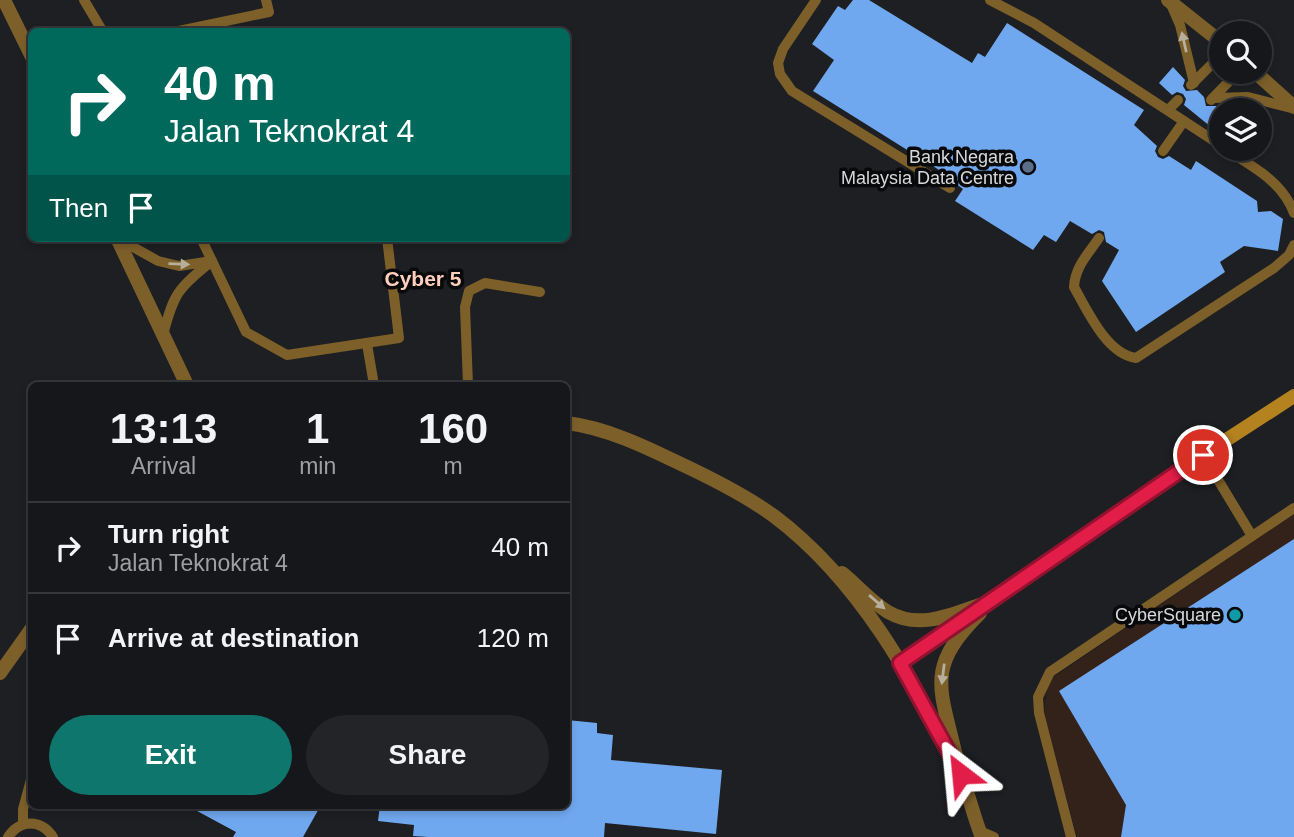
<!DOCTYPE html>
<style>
body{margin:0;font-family:Helvetica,sans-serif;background:#232427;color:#f1f3f6;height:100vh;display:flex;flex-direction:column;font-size:26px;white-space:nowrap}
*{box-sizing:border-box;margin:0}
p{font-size:23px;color:#9e9fa2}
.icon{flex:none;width:38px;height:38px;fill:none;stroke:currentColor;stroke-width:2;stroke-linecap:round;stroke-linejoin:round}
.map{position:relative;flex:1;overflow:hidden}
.details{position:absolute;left:28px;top:382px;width:542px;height:427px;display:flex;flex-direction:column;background:#16171a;border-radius:10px;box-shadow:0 4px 10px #0003,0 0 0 2px #353639}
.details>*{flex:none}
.hud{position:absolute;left:28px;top:28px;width:542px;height:214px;border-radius:10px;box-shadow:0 4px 10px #0003,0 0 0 2px #353639;background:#00695c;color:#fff;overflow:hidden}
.controls{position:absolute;left:1209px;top:21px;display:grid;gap:14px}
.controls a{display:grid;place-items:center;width:63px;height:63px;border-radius:50%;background:#16171a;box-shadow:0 4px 10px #0003,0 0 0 2px #353639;font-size:35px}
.pin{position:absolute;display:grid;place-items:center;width:60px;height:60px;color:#fff;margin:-30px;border:4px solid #fff;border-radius:50%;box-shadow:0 2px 7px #0007}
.me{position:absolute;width:77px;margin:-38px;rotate:331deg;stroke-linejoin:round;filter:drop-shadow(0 0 5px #0008)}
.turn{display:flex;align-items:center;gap:24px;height:147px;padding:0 21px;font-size:32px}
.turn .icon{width:91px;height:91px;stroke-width:2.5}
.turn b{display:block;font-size:49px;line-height:60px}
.then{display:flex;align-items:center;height:66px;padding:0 21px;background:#0003;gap:14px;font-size:26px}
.eta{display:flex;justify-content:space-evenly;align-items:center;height:119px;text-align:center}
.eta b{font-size:42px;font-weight:700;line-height:49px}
.cta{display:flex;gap:14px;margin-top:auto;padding:14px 21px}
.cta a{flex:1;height:80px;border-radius:42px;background:#0f766e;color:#fff;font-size:28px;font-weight:700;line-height:80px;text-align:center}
.cta a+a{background:#232427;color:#f1f3f6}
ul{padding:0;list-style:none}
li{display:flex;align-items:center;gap:21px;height:91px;padding:0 21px;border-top:2px solid #353639}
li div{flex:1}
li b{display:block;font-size:26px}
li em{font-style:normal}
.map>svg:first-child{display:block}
.commercial{fill:#33221a}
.building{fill:#70a8f0}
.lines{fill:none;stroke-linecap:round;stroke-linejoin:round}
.lane{stroke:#7d5f29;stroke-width:10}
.street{stroke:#7d5f29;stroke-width:14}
.secondary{stroke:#b48320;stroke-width:14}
.oneway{fill:#b7ae9c}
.route-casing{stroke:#92132f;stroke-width:18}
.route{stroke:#e11d48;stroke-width:12}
.service-dot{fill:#5c6f8a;stroke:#08090a;stroke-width:2.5}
.culture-dot{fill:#0f9aa8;stroke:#08090a;stroke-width:2.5}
.labels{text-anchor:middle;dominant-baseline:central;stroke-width:7;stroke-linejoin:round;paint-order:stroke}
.poi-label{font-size:18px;fill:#d6d8da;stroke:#08090a;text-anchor:end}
.quarter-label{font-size:21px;font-weight:bold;fill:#ffcebd;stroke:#08090a}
</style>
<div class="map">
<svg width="1294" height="837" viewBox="0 0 1294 837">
<rect width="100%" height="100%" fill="#1d1f22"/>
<polygon class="commercial" points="1294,514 1294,837 1077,837 1044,714 1048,683 1055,676"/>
<g class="building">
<polygon points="853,0 869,0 972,63 978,53 985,57 1007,23 1144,110 1134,125 1157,146 1155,151 1158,157 1163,159 1169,156 1191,170 1196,161 1257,201 1258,212 1271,211 1283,219 1278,251 1244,246 1220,262 1225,272 1136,332 1102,281 1119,250 1106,242 1104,232 1099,230 1092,234 1070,221 1056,242 1044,235 1033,250 955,201 963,189 943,174 944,173 813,91 834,60 812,44 838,6 845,10"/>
<polygon points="1173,67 1185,80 1183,86 1186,91 1197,90 1204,97 1206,106 1216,106 1222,111 1222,136 1184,105 1186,99 1183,94 1177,92 1172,95 1159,83"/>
<polygon points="1294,539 1294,837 1121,837 1126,805 1059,691"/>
<polygon points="567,720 597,723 597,733 613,735 611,760 722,770 716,834 605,823 604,837 428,837 413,836 414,825 378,821 380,805 567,805"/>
<polygon points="186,805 321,805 303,837 233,837 236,832"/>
</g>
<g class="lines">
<g class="lane">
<polyline points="84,0 103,32"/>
<polyline points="816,0 783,49 778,63 780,74 792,91 950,188"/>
<polyline points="990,0 1034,23 1222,146"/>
<polyline points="1170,2 1180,25 1194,83"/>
<polyline points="174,32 269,12 266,0"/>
<polyline points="1191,85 1222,54"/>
<polyline points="1213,98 1248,97 1291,108"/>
<polyline points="1211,100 1238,72"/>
<polyline points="1168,110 1178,100"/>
<path d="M1225 149C1253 167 1282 181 1294 213"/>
<polyline points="1163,151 1184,121"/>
<path d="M117 238 158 261 179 266 212 261C178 289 174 292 163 335"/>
<polyline points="201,238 246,332 287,355 399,338 387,238"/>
<path d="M1099 238C1088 254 1075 267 1074 287 1088 312 1107 354 1136 358L1274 268 1289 255 1294 245"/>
<polyline points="367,344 374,385"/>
<polyline points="468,385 465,307 469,291 485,283 540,292"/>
<polyline points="1203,455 1252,536"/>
<polyline points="23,824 23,809 32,776"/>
<polyline points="980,831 994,837"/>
<path d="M8 837C20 819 41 819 53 837"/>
<polyline points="1071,837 1039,713 1038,697 1050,672 1294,508"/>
</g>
<g class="street">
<polyline points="4,0 32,57"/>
<polyline points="1168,0 1222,43"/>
<polyline points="1255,72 1294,107"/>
<polyline points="117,238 187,385"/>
<path d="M567 423C607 428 646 447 681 464 713 479 745 495 774 516 859 580 913 678 959 772 969 792 973 816 982 837"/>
<path d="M842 573C857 585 871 602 888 612 919 630 951 615 982 604"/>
<polyline points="0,673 32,628"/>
<path d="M956 756C940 687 925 668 980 613"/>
</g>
<polyline class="secondary" points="900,663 1203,455 1294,396"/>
</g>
<defs><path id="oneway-solid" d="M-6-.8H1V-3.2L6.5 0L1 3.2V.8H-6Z" transform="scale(1.75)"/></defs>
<g class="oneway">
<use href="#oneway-solid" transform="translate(1184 42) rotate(-103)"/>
<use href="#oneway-solid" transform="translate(179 264) rotate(2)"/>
<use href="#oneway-solid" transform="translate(877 602) rotate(41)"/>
<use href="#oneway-solid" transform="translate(943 674) rotate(97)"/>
</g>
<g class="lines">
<defs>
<polyline id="route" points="961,774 900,663 1203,455"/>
</defs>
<use href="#route" class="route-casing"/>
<use href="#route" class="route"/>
</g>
<circle class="service-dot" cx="1028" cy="167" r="7"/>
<circle class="culture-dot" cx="1235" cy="615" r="7"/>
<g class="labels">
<g class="poi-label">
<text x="1014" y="157">Bank Negara<tspan x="1014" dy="21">Malaysia Data Centre</tspan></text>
<text x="1221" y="615">CyberSquare</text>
</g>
<g class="quarter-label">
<text x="423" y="278">Cyber 5</text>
</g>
</g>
</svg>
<div class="controls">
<a><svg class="icon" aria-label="search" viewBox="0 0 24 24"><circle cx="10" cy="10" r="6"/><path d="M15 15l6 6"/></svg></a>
<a><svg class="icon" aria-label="layers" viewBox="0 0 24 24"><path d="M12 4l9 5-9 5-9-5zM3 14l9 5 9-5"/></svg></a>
</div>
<div class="pin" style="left:1203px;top:455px;background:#d93025"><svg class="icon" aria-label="arrive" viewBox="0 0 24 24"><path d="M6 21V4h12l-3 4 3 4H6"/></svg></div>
<svg class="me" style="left:961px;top:774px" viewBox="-20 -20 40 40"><path d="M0-17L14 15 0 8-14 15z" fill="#e11d48" stroke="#fff" stroke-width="4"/></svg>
<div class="hud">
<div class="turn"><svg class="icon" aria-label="right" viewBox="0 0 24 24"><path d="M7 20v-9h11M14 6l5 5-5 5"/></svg><div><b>40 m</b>Jalan Teknokrat 4</div></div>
<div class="then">Then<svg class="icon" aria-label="arrive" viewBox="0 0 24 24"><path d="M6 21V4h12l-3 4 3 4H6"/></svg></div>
</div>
<section class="details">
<div class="eta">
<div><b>13:13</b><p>Arrival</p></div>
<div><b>1</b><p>min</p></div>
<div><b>160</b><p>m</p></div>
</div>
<ul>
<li><svg class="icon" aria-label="right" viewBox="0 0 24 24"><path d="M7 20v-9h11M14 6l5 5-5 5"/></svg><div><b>Turn right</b><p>Jalan Teknokrat 4</p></div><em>40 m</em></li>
<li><svg class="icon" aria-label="arrive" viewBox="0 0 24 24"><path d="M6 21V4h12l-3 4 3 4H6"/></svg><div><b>Arrive at destination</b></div><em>120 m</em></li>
</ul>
<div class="cta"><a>Exit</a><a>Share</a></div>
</section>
</div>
